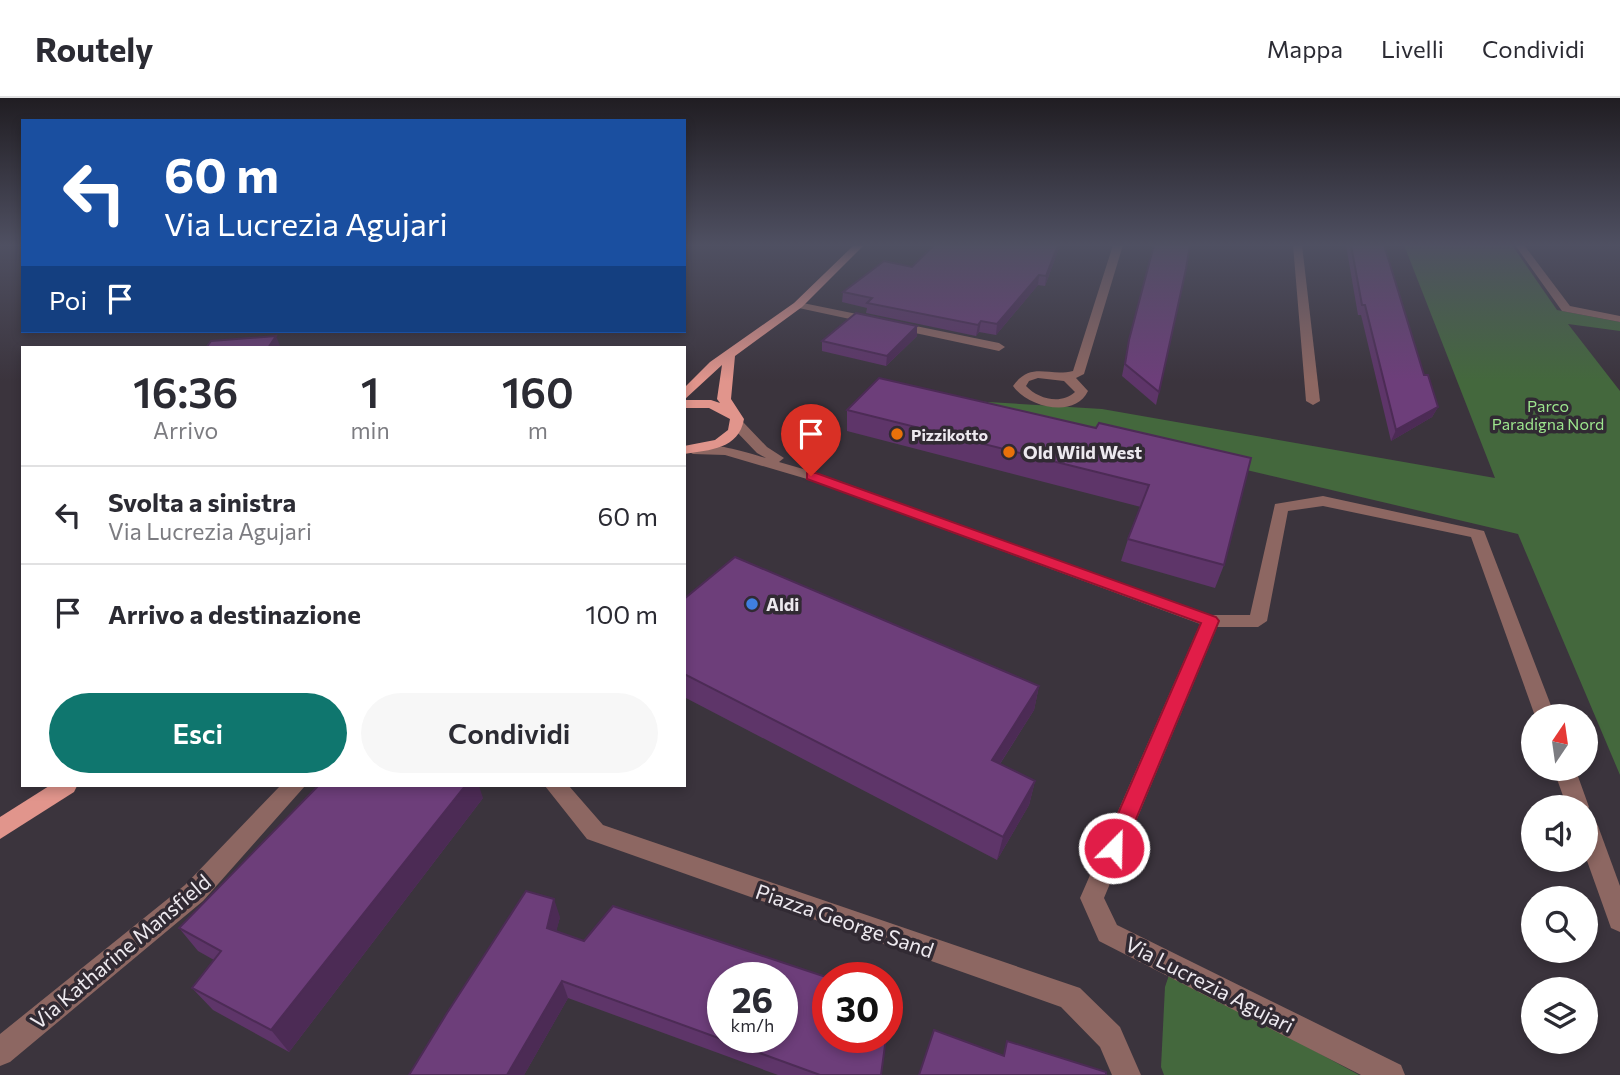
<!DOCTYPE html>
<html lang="it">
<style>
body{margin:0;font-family:Commissioner,sans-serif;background:#f7f7f7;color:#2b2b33;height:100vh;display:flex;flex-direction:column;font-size:26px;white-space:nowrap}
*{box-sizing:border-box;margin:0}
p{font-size:23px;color:#7c7c81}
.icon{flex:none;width:38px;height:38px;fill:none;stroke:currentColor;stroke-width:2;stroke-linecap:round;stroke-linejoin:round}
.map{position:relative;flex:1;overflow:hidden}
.details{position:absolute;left:21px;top:248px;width:665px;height:441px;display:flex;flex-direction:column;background:#fff;border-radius:0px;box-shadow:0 4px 10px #0003}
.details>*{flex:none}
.hud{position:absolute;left:21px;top:21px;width:665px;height:214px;border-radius:0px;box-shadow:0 4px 10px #0003;background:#1a4fa0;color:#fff;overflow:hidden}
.needle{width:46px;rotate:13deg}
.fabs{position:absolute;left:1521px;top:606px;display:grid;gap:14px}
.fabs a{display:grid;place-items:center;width:77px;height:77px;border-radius:50%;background:#fff;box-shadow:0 4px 10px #0003;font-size:35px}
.speed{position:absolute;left:707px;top:864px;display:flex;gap:14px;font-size:35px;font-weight:700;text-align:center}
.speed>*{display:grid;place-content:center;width:91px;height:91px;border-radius:50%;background:#fff;box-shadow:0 4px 10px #0003;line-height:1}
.speed small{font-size:18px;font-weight:400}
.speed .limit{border:10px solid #d22;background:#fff;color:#111}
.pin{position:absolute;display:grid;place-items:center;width:60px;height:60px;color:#fff;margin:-72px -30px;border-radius:50% 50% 50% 0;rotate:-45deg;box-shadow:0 0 7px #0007}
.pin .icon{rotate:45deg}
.me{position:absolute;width:77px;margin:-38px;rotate:23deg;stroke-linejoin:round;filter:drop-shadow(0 0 5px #0008)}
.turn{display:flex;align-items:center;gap:24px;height:147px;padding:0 28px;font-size:32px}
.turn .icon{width:91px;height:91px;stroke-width:2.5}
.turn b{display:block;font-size:49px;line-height:60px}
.then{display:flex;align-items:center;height:66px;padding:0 28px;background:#0003;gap:14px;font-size:26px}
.eta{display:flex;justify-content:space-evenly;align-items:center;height:119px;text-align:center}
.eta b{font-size:42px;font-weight:600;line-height:49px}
.cta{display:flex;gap:14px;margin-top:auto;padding:14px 28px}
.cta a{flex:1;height:80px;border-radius:42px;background:#0f766e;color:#fff;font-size:28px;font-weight:600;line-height:80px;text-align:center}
.cta a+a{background:#f7f7f7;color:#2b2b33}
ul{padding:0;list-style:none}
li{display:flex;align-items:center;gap:21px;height:98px;padding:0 28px;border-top:2px solid #e1e1e2}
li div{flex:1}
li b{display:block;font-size:26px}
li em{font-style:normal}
header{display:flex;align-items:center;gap:42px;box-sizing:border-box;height:98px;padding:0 35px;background:#fff;border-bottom:2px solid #e1e1e2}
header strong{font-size:33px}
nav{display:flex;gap:38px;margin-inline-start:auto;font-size:24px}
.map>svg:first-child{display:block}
.green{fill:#44683d}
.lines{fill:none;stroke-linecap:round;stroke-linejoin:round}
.minor{fill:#8d6762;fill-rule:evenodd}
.major{fill:#e1958c;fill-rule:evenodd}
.wall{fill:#5e3569}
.shaded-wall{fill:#4c2b55}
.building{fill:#6d3e7a;stroke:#4c2b55;stroke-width:2;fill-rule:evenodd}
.route{fill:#e11d48;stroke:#92132f;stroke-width:2}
.food-dot{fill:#e8710a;stroke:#312a33;stroke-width:2.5}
.shop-dot{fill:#3f7fe0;stroke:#312a33;stroke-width:2.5}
.labels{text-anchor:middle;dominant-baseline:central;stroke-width:7;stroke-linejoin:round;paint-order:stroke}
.far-park-label{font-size:16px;fill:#9de68e;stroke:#312a33}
.far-poi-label{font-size:16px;font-weight:bold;fill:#ede9ef;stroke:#312a33;text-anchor:start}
.poi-label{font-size:18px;font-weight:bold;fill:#ede9ef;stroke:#312a33;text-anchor:start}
.near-street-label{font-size:21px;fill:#ede9ef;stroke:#312a33}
</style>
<header>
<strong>Routely</strong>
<nav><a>Mappa</a><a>Livelli</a><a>Condividi</a></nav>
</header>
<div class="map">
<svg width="1620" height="977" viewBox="0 0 1620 977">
<rect width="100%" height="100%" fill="#3b343d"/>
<g class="green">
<polygon points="1404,147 1512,147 1557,212 1620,224 1620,233 1568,226 1620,293 1620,677 1518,436 1043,324 971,303 1102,311 1495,380"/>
<polygon points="1170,874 1359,977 1164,977 1161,969 1165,889"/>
</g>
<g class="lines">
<g class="minor">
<path d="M1113 147H1123L1084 276 1076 280 1088 293C1075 321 1028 309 1013 288 1031 263 1048 279 1073 273ZM1038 280 1064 283 1075 294C1061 307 1038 301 1026 288L1029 283Z"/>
<polygon points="1293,147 1302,147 1320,303 1313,307 1306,303"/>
<polygon points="1515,147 1524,147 1570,208 1620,218 1620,224 1562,213"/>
<polygon points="798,204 999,245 1005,249 999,253 794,209 794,205"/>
<path d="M738 323 743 324 767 349 784 360 779 364 817 375 1211 517H1250L1275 406 1323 398 1484 433 1555 618H1535L1471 439 1323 408 1288 413 1267 523 1258 529H1217L1104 800 1117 827 1401 967 1405 977H1361L1099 843 1080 800 1200 526 807 381 725 357 693 356 686 352C702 339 747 355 766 360L757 355 733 330 731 327Z"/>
<polygon points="1553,670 1575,670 1589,709 1586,716 1586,709 1567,709"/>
<polygon points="280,688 305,688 203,803 10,964 0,968 0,936 185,787"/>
<polygon points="545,688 569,688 603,727 1080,890 1120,929 1141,977 1112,977 1100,949 1061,909 587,741"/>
<polygon points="1586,718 1594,721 1598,728 1620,788 1620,834 1611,830 1586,760"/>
</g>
<g class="major">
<path d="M854 147H864L802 209 735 258 731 301 744 321C739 351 710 352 684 356V348L715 342 728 332 730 321 709 310H684V302H711L720 305 717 301 722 267 684 302V290L710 264 794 205Z"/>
<polygon points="49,688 77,688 74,694 0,741 0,719"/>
</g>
</g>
<g class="wall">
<polygon points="1060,147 1045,188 1038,187 996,237 979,234 976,238 866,215 867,210 842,204 843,194"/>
<polygon points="1346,147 1384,147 1424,277 1438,309 1432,319 1391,343 1361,217 1358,217"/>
<polygon points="917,228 917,238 886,268 822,253 822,243"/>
<polygon points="1129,242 1159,294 1156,307 1122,278"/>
<polygon points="847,312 1096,330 1224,467 1215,490 1121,463 1128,441 1141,409 847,333"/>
<polygon points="684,501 1039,588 1034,612 1000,666 1035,683 1029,707 997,762 684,599"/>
<polygon points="483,700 289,954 213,912 192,890 214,862 198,853 179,830"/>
<polygon points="560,819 556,833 881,977 778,977 568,900 524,977 409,977"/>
</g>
<g class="shaded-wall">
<polygon points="1058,147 1060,147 1045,188 1046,178"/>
<polygon points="1039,177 1038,187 996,237 997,226"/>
<polygon points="981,223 979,234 976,238 978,227"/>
<polygon points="917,228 917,238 886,268 887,258"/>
<polygon points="276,238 281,250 268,250"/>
<polygon points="1438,309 1432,319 1391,343 1396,332"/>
<polygon points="1039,588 1034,612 987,686 992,662"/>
<polygon points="1035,683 1029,707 997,762 1003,739"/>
<polygon points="465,688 479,688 483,700 289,954 271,932"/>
<polygon points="554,801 560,819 553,847 547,830"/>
<polygon points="562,883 568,900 524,977 507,977"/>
</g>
<g class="building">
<polygon points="934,147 1058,147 1046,178 1039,177 997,226 981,223 978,227 867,205 872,200 843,194 884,163 912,169"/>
<polygon points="1154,147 1190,147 1186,171 1159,294 1125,266 1129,242"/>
<polygon points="1351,147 1384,147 1424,277 1428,277 1438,309 1396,332 1365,207 1362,207"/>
<polygon points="856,215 917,228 887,258 822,243"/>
<polygon points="276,238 268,250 206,250 211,243"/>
<polygon points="879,280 1096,330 1099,325 1251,360 1224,467 1128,441 1149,387 847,312"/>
<polygon points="735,459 1039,588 992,662 1035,683 1003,739 684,576 684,501"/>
<polygon points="318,688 465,688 271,932 192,890 221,853 179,830"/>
<path d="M526 793 554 801 547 830 584 843 613 808 829 880H828V940H886L881 977H820L562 883 507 977H409L447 915ZM723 880H782V940H723Z"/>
<polygon points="887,900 891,901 887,928"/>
<polygon points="934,932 1004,958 1007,943 1106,974 1106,977 919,977"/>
</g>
<linearGradient id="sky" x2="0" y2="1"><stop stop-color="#201d22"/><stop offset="0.52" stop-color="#4f5062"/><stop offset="1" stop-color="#4f5062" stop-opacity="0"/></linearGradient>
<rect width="1620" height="283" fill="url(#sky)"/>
<polygon class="route" points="807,375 816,375 1216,519 1219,523 1121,757 1114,759 1106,757 1103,750 1201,525 807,381"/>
<g class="food-dot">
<circle cx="897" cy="336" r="7"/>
<circle cx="1009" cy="354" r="7"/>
</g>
<circle class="shop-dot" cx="752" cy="506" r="7"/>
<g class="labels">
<g class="far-park-label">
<text x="1548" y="307">Parco<tspan x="1548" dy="18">Paradigna Nord</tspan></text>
</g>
<g class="far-poi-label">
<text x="911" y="336">Pizzikotto</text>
</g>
<g class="poi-label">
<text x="1023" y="354">Old Wild West</text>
<text x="766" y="506">Aldi</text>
</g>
<g class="near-street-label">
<text transform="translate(845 822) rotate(19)">Piazza George Sand</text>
<text transform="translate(120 853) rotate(-40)">Via Katharine Mansfield</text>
<text transform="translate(1210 886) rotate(27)">Via Lucrezia Agujari</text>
</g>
</g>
</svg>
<div class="fabs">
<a><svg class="needle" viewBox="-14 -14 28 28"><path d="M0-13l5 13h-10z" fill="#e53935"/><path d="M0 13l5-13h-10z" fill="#7c7c81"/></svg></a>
<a><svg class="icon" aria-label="sound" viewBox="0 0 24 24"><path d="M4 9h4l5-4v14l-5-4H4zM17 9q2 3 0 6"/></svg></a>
<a><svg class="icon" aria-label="search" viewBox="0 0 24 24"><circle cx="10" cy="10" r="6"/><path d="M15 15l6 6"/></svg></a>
<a><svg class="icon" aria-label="layers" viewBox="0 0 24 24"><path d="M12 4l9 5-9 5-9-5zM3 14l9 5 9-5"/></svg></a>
</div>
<div class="speed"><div>26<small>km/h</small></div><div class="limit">30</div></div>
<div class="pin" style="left:811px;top:378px;background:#d93025"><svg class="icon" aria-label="arrive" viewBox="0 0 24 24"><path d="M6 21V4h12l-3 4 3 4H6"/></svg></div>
<svg class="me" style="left:1114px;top:750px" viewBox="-20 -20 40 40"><circle r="17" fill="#e11d48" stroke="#fff" stroke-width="3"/><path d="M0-11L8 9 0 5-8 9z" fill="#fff"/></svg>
<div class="hud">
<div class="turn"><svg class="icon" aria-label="left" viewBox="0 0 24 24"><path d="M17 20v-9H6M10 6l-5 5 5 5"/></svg><div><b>60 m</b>Via Lucrezia Agujari</div></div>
<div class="then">Poi<svg class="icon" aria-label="arrive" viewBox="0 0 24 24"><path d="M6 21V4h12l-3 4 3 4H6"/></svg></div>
</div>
<section class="details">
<div class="eta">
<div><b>16:36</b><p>Arrivo</p></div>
<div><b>1</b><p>min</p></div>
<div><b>160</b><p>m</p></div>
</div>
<ul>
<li><svg class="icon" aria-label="left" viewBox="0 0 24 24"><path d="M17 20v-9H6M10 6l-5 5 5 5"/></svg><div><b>Svolta a sinistra</b><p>Via Lucrezia Agujari</p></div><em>60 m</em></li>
<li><svg class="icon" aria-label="arrive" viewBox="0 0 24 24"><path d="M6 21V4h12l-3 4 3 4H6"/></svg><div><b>Arrivo a destinazione</b></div><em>100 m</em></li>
</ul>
<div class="cta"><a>Esci</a><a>Condividi</a></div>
</section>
</div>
